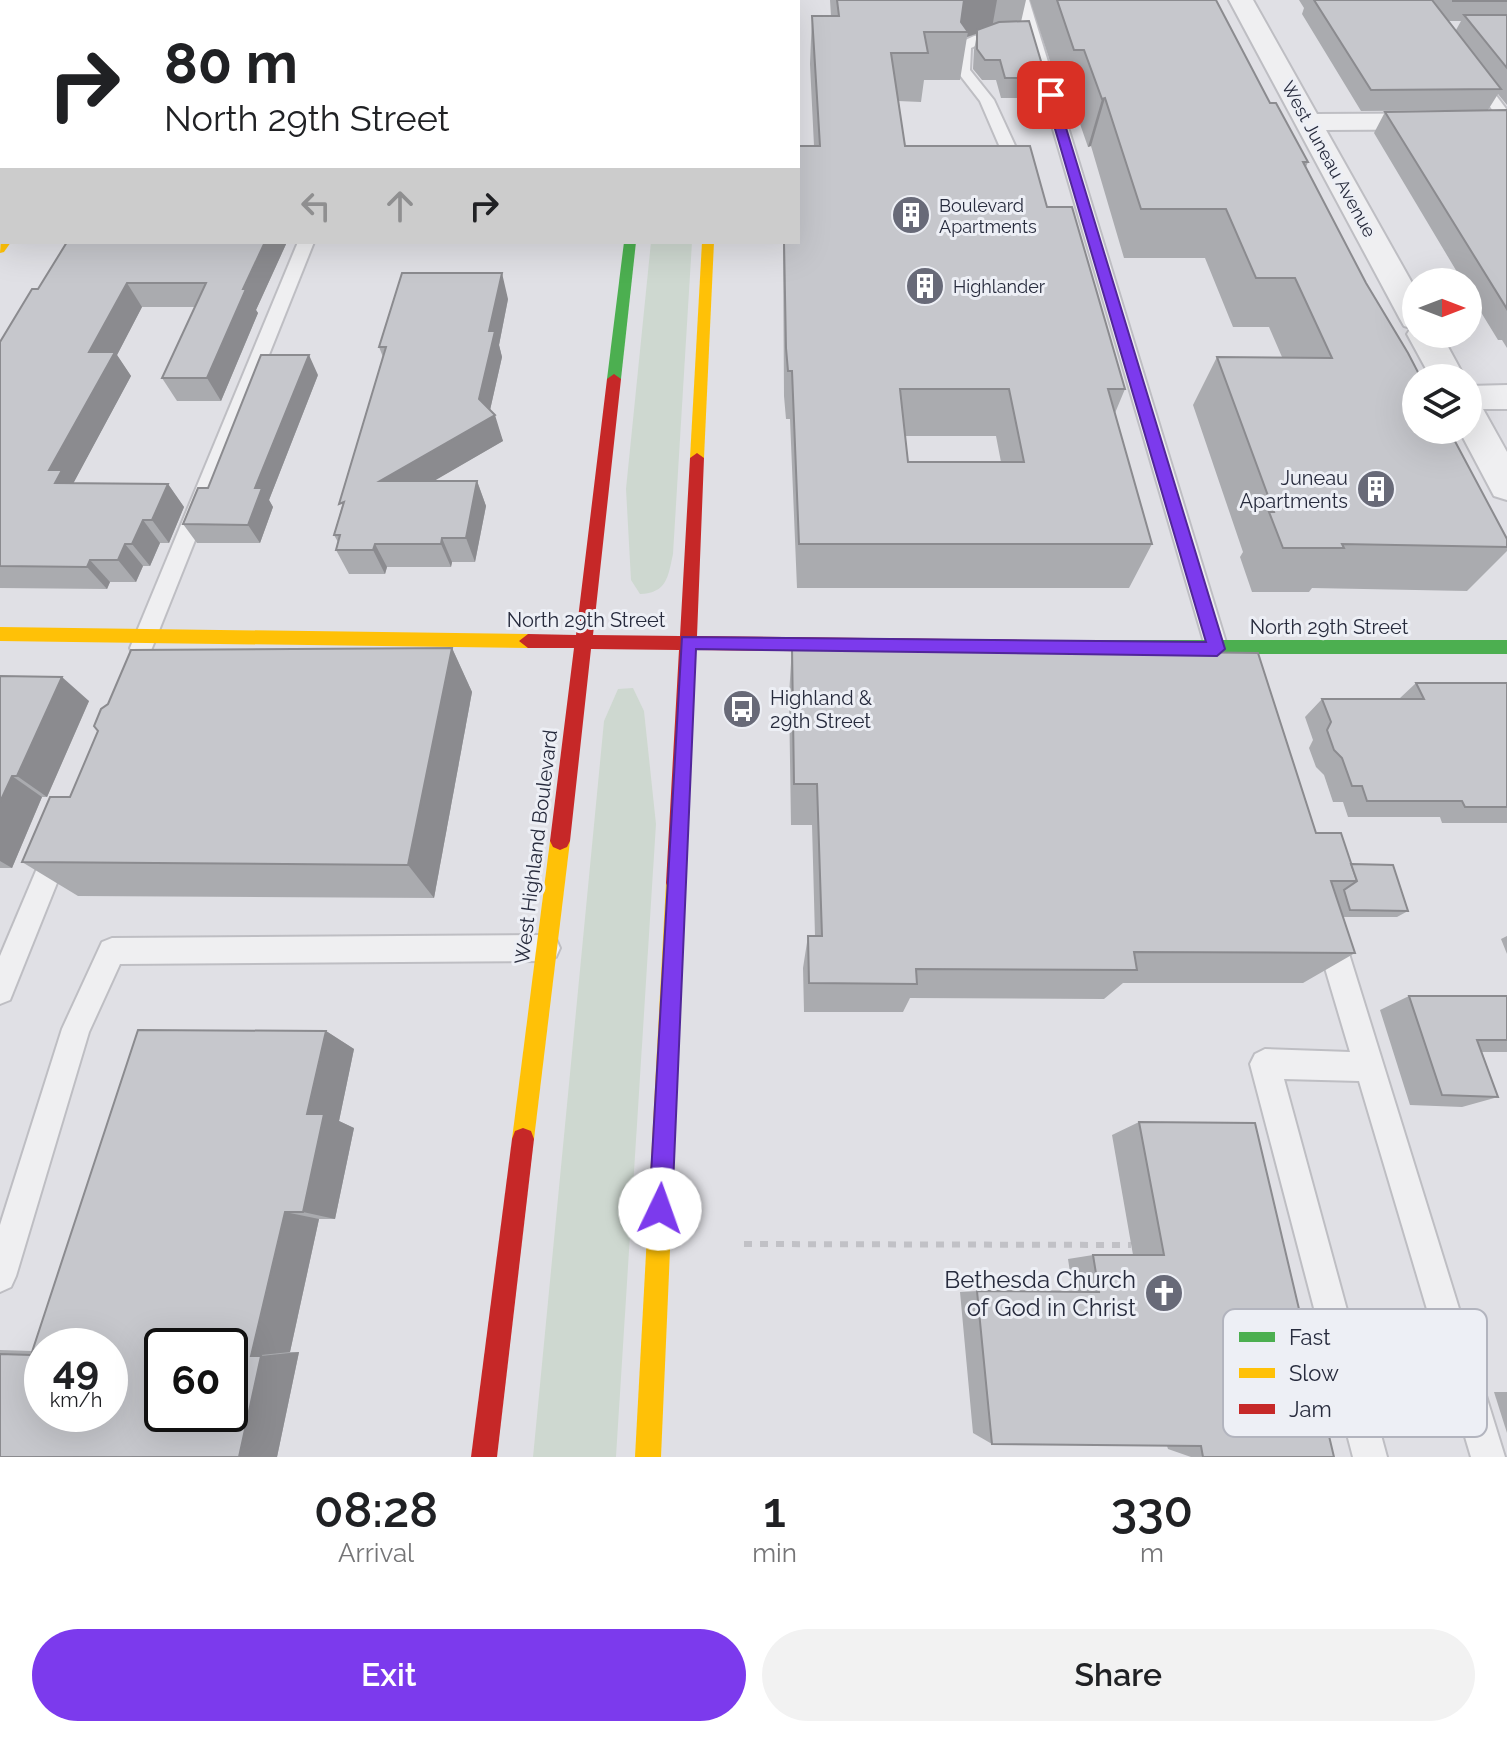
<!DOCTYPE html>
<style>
body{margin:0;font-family:Raleway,sans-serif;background:#f2f2f2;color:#202124;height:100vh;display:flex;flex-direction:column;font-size:30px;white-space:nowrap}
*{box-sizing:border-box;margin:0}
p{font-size:26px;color:#757577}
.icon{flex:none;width:44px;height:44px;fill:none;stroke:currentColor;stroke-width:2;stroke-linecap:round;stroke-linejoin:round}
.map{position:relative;height:1457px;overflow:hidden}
.sheet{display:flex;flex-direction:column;background:#fff;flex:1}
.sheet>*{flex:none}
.guide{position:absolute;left:0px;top:0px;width:800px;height:244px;box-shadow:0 8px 32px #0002;background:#fff;color:#202124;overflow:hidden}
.needle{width:52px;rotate:90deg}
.buttons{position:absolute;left:1402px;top:268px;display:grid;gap:16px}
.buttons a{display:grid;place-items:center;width:80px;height:80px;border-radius:50%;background:#fff;box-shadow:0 8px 32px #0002;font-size:40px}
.speed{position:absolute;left:24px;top:1328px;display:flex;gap:16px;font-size:40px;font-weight:700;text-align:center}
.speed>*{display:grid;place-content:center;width:104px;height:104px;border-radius:50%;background:#fff;box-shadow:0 8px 32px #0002;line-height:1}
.speed small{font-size:20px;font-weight:400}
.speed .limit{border:4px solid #111;border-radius:12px;background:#fff;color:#111}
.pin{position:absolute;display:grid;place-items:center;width:68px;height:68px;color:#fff;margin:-34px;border-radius:16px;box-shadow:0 4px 12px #0006}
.me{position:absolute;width:88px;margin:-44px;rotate:3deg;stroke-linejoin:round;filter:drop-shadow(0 0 6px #0008)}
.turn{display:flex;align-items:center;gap:28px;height:168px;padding:0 32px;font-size:36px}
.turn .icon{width:104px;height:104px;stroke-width:2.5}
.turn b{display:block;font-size:56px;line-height:68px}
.lanes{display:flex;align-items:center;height:76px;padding:0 32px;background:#0003;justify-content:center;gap:40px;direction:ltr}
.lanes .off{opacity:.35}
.eta{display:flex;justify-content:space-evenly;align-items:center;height:136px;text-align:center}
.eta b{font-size:48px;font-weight:600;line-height:56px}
.primary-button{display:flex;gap:16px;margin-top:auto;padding:16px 32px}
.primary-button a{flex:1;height:92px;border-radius:48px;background:#7c3aed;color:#fff;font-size:32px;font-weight:600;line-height:92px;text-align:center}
.primary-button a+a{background:#f2f2f2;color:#202124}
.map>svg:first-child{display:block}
.green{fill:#ced8d0}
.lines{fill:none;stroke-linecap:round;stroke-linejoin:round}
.lane-casing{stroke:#bebec3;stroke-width:4}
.street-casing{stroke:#bebec3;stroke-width:4}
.path{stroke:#c1c1c6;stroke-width:6;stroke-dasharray:8 8;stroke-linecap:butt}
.lane{fill:#efeff1;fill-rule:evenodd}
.street{fill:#efeff1;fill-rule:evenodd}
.fast{fill:#4caf50;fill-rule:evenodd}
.slow{fill:#ffc107;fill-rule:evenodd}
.jam{fill:#c62828;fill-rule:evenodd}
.wall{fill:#aaabaf;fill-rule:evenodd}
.shaded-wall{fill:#8b8b8f}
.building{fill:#c6c7cc;stroke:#8b8b8f;stroke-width:2;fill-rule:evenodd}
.route{fill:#7c3aed;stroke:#51269a;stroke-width:2}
.labels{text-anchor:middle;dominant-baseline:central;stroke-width:6;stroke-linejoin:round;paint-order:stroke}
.far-street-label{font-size:18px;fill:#272b3d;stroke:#edeff5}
.far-poi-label{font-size:18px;fill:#272b3d;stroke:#edeff5;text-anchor:start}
.poi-label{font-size:20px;fill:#272b3d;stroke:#edeff5;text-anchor:end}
.street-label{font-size:20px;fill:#272b3d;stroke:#edeff5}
.near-poi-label{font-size:24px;fill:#272b3d;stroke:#edeff5;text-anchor:end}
.key{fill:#edeff5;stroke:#b2b4be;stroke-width:2}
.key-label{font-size:22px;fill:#272b3d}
</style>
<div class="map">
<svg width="1507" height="1457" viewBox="0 0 1507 1457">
<rect width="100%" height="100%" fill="#e0e0e5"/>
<g class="green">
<path d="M651 242H692L673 554C668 577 667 593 640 594L631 580 626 489Z"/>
<polygon points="633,688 644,711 656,824 616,1457 533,1457 604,721 618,689"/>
</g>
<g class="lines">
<defs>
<g id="lane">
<polygon points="1015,0 1029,0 1228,649 1225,656 1217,658 1209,656 1206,649"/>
<polygon points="1006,31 1011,32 1011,38 982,43 971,48 970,70 994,100 1018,152 1010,157 1002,152 980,101 956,70 959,43 974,36"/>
<polygon points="1475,73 1480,74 1507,110 1507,124 1502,123 1468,77"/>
<polygon points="298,242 314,242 152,648 149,655 141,657 133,655 130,648"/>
<polygon points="58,836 67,840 71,848 10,1000 0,1004 0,956 49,840"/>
<polygon points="1328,918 1338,922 1342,931 1505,1457 1471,1457 1359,1081 1284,1079 1387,1457 1353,1457 1250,1064 1255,1054 1265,1049 1350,1052 1314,931 1318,922"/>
<polygon points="546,935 556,939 560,948 556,957 546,961 120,964 89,1032 16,1276 11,1287 0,1292 0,1225 62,1029 102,942 112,938"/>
</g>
<g id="street">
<polygon points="1229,0 1253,0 1317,114 1507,113 1507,129 1326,130 1416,290 1416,334 1441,334 1465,378 1431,378 1407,334 1411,328 1404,326 1400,319"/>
<rect x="0" y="41" width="2" height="16"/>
<polygon points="1507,385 1507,409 1483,409 1507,452 1507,500 1494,496 1459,430 1468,430 1468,386"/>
</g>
</defs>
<use href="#lane" class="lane-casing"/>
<use href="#street" class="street-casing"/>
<polyline class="path" points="744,1244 1131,1245"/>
<use href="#lane" class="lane"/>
<use href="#street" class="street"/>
<g class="fast">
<rect x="654" y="0" width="10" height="2"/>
<polygon points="716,0 726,0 715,2"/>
<polygon points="624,242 636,242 621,379 614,384 607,379"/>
<polygon points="1032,640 1507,640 1507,654 1032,654 1023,647"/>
</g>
<g class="slow">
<polygon points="165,0 175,0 164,2"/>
<polygon points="1,239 11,242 4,252 0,253"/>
<polygon points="702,242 714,242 704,458 697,463 690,458"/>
<polygon points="0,627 528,634 537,641 528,648 0,641"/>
<polygon points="560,832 567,835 570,841 534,1139 531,1147 523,1150 515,1147 512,1139 550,841 553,835"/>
<polygon points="676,874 683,876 686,883 661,1457 635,1457 666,883 669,876"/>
</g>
<g class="jam">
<polygon points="614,374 621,379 593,635 680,636 690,458 697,453 704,458 697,636 1032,640 1041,647 1032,654 696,650 686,883 683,890 676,892 669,890 666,883 679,650 591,649 570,841 567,847 560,850 553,847 550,841 574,648 528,648 519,641 528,634 576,635 607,379"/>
<polygon points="523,1128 531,1131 534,1139 497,1457 471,1457 512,1139 515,1131"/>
</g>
</g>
<g class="wall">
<polygon points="0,0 37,0 35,2 2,2 2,17 0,17"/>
<path d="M830 0H1026L1021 22 1046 78 1041 98H1001L996 80H982L973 69 974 50 977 34 967 37 960 80H924L921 102 898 101 905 146 1047 207 1125 389 1115 413 1152 544 1129 588H797L790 419H786L784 396 783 242H798L814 146 810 64 812 16H831ZM905 436H996L1001 462H908Z"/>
<polygon points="1030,0 1216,0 1270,103 1308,162 1306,167 1366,283 1507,539 1507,551 1467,591 1312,588 1309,592 1252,592 1240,557 1243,552 1193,405 1217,357 1282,357 1269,327 1233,327 1205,258 1124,258 1091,146 1088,147 1071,98 1062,98"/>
<path d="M1299 0H1507V105L1498 94 1488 110 1361 111 1302 14 1304 8ZM1448 21H1461L1456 30Z"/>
<polygon points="1507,110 1507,348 1502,340 1498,340 1468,291 1468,282 1463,282 1374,133 1385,112"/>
<polygon points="67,242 287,242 256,310 258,313 221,401 177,401 162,378 195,307 142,307 117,355 131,376 73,483 168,484 184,507 169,543 160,543 150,566 143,566 136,582 110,582 107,589 0,588 0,342 38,289"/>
<polygon points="508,299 499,345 502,357 490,410 503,441 433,481 477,481 486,506 475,562 452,562 451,567 387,567 385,574 349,574 336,550 338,542 334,535 383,357 379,347"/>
<polygon points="318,375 269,500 273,507 260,543 197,543 183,524 208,488"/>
<polygon points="792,647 1316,833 1351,864 1408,911 1397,917 1343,917 1355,953 1303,983 1123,983 1104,999 910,998 903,1012 804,1012 803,968 808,936 815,936 812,825 791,825 789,695"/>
<polygon points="452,648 472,692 434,898 78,896 22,862 70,797"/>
<polygon points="0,676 89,701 47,797 42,797 12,868 0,868"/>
<polygon points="1416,683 1507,683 1507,823 1442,823 1440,817 1348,817 1343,802 1333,802 1324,775 1316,767 1309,748 1313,740 1305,717 1322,699 1399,699"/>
<polygon points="1507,936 1507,954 1501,939"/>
<polygon points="1409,996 1507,996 1507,1052 1482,1052 1498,1097 1462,1107 1410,1105 1380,1010"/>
<polygon points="326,1031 354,1049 339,1121 354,1128 335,1219 319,1219 290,1352 299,1352 277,1457 0,1457 0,1350 32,1351"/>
<polygon points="1139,1122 1334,1457 1191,1457 1168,1449 1167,1446 992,1444 973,1433 960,1292 977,1291 1073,1292 1068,1259 1093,1255 1133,1255 1112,1135"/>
<polygon points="1494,1392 1507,1392 1507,1433"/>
</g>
<g class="shaded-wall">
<polygon points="15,0 37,0 35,2 16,2"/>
<polygon points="964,0 997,0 992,28 967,37 968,32 959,32"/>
<polygon points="1105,98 1091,146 1088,147 1102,99"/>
<polygon points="265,242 287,242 256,310 258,313 221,401 207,378 243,289"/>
<polygon points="502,273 508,299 499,345 502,357 488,419 495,415 503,441 391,506 380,481 479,399 489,331"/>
<polygon points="127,283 142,307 117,355 131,376 73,484 55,483 49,470 89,352"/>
<polygon points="309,355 318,375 269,500 273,507 260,543 248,525 255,488"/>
<polygon points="477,481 486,506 475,562 466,538"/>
<polygon points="168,484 184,507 169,543 152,520"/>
<polygon points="143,520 160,543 150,566 132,544"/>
<polygon points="442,538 452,562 451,567 441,544"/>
<polygon points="125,544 143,566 136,582 118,560"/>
<polygon points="375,544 387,567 385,574 373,550"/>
<polygon points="90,560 110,582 107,589 87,567"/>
<polygon points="452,648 472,692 434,898 408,865"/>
<polygon points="62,677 89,701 47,797 17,776"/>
<polygon points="12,776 42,797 12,868 0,861 0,802"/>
<polygon points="326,1031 354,1049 339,1121 354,1128 335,1219 303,1212 307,1114"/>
<polygon points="285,1212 319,1219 290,1352 251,1356"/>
<polygon points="299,1352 277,1457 239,1457 261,1356"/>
</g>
<g class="building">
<polygon points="208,0 373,0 372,1 434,1 207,2"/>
<polygon points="507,0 579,0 578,2 507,2"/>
<path d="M837 0H964L961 22 968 32H924L928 53H891L905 146H1030L1047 207H1072L1125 389H1108L1152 544H799L792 371H788L786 348 784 242H798V146H820L812 16H839ZM900 389H1009L1024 462H908Z"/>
<polygon points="1057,0 1216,0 1270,103 1276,103 1308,162 1303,162 1366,283 1408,353 1421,378 1416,378 1416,430 1449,430 1507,539 1507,547 1342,544 1344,548 1283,548 1269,512 1274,512 1217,357 1332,358 1295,278 1256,278 1226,209 1141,209 1105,98 1102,99 1084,50 1074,50"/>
<polygon points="1314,0 1432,0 1501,89 1371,90"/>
<rect x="1453" y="0" width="54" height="1"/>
<polygon points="1464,15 1507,15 1507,68"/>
<polygon points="1029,21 1046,78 1005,78 1000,60 985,60 977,49 977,30 999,22"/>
<polygon points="1507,110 1507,309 1385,112"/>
<polygon points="67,242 265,242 243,289 246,289 207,378 162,378 206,283 127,283 89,352 115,352 49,470 62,470 55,483 168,484 152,520 143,520 132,544 125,544 118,560 90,560 87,567 0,566 0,342 32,289 38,289"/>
<polygon points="402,273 502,273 489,331 495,331 479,399 495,415 380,481 477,481 466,538 442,538 441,544 375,544 373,550 336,550 340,535 334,535 344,502 339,504 386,347 379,347"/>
<polygon points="261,355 309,355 255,488 262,488 248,525 183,524 198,488 208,488"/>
<polygon points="792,647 1258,653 1316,833 1341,833 1357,881 1331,881 1355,953 1134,952 1137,970 916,969 917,984 809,983 808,936 822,936 817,784 794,784"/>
<polygon points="452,648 408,865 22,862 50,797 70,797 98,731 94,726 101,709 108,704 131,650"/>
<polygon points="0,676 62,677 17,776 12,776 0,802"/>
<polygon points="1416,683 1507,683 1507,807 1465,807 1462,801 1367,801 1362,786 1352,786 1342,758 1334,750 1327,730 1331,722 1322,699 1424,699"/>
<polygon points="1351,864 1393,865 1408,911 1350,910 1344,890 1357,881"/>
<polygon points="1409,996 1507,996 1507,1040 1477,1040 1498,1097 1442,1095"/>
<path d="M138 1030 326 1031 307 1114H324L303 1212H285L251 1356H261L239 1457H0V1354L31 1355ZM42 1346H110V1414H42ZM162 1346H230V1414H162Z"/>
<polygon points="1139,1122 1255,1123 1334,1457 1203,1457 1201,1446 992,1444 977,1291 1099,1292 1093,1255 1164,1255"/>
</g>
<polygon class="route" points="1051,91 1056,95 1225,649 1217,656 696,649 672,1209 669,1217 660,1220 652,1217 649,1209 682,637 1206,642 1045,95"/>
<defs>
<symbol id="building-disc" viewBox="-11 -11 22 22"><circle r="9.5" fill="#686a78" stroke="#edeff5"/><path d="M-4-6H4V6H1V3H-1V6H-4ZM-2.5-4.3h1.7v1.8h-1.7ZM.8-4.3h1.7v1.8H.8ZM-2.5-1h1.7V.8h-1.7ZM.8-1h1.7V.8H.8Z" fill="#fff"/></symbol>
<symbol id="bus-disc" viewBox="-11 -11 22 22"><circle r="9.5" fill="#686a78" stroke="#edeff5"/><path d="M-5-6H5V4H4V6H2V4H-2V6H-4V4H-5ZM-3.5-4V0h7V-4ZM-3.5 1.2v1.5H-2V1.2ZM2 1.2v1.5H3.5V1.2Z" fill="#fff"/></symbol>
<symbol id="church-disc" viewBox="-11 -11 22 22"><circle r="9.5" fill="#686a78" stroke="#edeff5"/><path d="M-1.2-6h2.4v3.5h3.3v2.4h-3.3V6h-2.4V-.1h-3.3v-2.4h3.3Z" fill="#fff"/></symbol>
</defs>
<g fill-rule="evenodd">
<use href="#building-disc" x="889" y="193" width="44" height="44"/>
<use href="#building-disc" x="903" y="264" width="44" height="44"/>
<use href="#building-disc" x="1354" y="467" width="44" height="44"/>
<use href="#bus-disc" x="720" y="687" width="44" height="44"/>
<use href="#church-disc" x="1142" y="1271" width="44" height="44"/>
</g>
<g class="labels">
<g class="far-street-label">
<text transform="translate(1329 159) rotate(61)">West Juneau Avenue</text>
</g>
<g class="far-poi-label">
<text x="939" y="205">Boulevard<tspan x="939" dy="21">Apartments</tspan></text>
<text x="953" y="286">Highlander</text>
</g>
<g class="poi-label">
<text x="1348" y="478">Juneau<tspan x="1348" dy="23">Apartments</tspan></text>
<text x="770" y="698" text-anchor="start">Highland &amp;<tspan x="770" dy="23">29th Street</tspan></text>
</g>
<g class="street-label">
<text x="586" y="620">North 29th Street</text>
<text x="1329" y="627">North 29th Street</text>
<text transform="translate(536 847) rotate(-83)">West Highland Boulevard</text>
</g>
<g class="near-poi-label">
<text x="1136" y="1279">Bethesda Church<tspan x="1136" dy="28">of God in Christ</tspan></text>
</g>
</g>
<rect x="1223" y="1309" width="264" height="128" rx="12" class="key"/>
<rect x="1239" y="1332" width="36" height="10" fill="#4caf50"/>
<rect x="1239" y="1368" width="36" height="10" fill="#ffc107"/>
<rect x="1239" y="1404" width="36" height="10" fill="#c62828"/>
<g class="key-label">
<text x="1289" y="1345">Fast</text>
<text x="1289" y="1381">Slow</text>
<text x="1289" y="1417">Jam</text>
</g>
</svg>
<div class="buttons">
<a><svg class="needle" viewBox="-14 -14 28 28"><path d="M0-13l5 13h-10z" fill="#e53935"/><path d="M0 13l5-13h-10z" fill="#757577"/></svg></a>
<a><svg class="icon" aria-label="layers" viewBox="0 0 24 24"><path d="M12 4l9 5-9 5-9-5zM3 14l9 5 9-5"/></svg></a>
</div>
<div class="speed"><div>49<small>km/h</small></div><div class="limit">60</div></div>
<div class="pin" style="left:1051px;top:95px;background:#d93025"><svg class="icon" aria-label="arrive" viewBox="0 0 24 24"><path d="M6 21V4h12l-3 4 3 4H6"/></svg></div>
<svg class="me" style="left:660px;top:1209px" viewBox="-20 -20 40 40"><circle r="19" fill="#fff"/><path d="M0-13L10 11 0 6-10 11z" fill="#7c3aed"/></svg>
<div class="guide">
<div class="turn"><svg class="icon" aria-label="right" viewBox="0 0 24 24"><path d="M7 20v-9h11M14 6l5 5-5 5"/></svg><div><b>80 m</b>North 29th Street</div></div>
<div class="lanes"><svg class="icon off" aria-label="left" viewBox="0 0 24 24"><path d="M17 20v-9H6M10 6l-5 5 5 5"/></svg><svg class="icon off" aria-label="ahead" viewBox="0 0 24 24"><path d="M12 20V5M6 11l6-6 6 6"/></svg><svg class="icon" aria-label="right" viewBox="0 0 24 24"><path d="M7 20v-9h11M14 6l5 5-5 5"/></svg></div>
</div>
</div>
<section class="sheet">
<div class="eta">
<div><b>08:28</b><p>Arrival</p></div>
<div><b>1</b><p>min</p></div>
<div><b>330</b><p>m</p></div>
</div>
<div class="primary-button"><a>Exit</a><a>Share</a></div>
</section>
